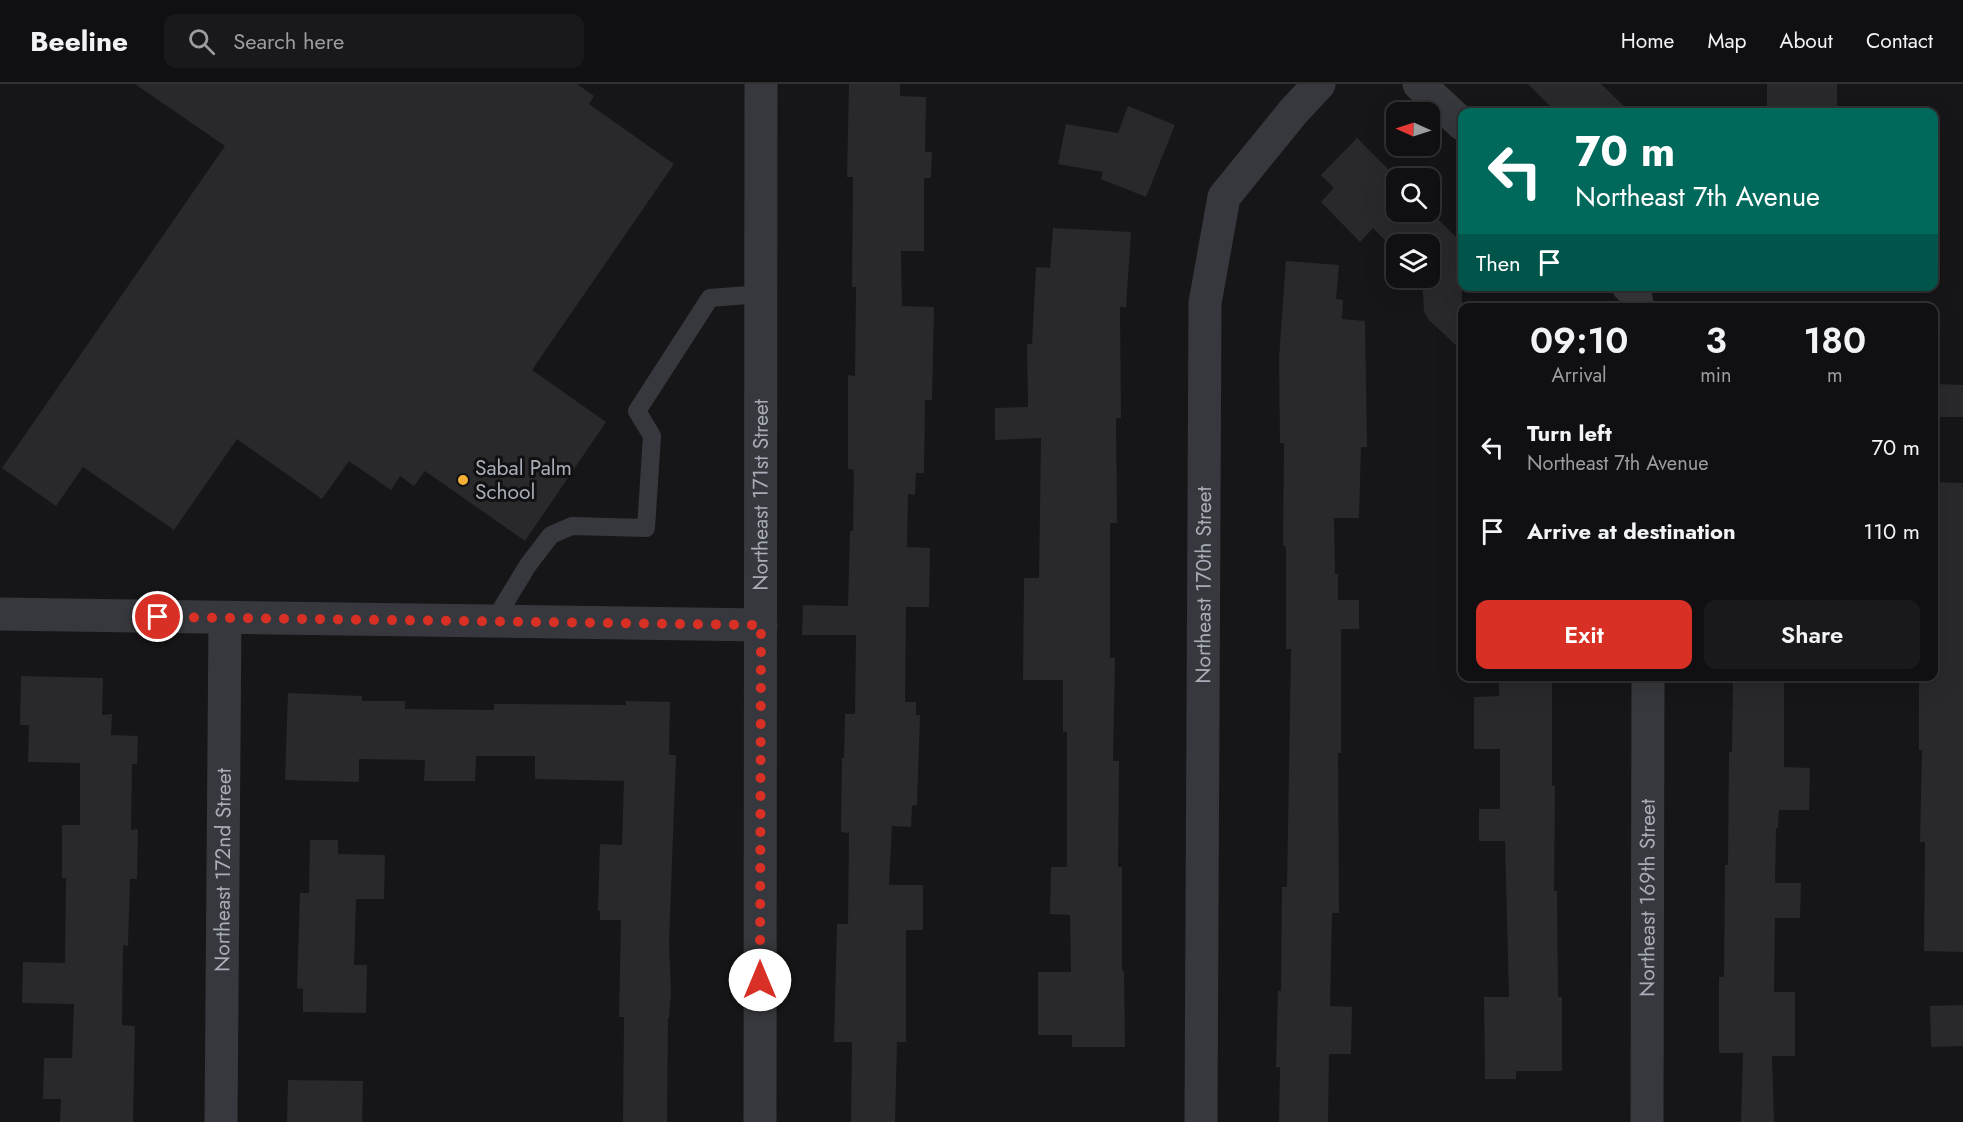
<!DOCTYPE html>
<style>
body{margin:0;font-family:Jost,sans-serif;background:#19191b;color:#f1f3f6;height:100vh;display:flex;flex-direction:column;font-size:22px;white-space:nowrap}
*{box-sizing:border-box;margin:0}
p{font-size:20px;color:#9c9d9f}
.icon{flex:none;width:33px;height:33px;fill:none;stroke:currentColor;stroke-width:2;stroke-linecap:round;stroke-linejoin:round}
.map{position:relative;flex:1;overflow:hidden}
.details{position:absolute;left:1458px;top:219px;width:480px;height:378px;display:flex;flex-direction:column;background:#101012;border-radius:12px;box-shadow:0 6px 24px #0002,0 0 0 2px #303032}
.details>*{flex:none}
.top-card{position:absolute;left:1458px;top:24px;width:480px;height:183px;border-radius:12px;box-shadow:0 6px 24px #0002,0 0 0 2px #303032;background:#00695c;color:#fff;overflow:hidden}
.needle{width:39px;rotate:273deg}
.tools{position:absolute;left:1386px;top:18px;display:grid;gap:12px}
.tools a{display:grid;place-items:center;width:54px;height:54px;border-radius:12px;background:#101012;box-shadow:0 6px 24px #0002,0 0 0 2px #303032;font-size:30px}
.pin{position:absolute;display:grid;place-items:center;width:51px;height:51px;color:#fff;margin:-26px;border:3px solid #fff;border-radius:50%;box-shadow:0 2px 6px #0007}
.me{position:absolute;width:66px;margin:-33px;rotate:0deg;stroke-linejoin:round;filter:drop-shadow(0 0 4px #0008)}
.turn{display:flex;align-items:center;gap:21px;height:126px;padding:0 18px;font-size:27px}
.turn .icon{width:78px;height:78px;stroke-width:2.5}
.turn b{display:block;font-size:42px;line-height:51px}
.then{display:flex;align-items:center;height:57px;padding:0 18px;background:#0003;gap:12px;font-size:22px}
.eta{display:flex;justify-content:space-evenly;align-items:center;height:102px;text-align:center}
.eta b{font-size:36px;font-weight:600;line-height:42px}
.cta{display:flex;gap:12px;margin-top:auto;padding:12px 18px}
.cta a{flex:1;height:69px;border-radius:12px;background:#d93025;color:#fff;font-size:24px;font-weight:600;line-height:69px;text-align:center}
.cta a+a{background:#19191b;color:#f1f3f6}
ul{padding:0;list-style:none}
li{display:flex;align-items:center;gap:18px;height:84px;padding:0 18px}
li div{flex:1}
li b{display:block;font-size:22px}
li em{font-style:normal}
header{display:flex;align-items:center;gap:36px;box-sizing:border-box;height:84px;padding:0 30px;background:#101012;border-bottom:2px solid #303032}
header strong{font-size:28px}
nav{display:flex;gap:33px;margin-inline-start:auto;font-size:21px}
.search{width:420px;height:54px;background:#19191b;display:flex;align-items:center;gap:15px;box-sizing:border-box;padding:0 21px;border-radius:12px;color:#9c9d9f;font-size:22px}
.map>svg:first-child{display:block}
.building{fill:#29292c}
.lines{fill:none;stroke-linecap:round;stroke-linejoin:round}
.lane{stroke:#37383d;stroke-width:18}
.street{stroke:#37383d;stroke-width:33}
.route{stroke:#d93025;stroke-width:10;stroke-dasharray:0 18}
.poi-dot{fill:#f2b134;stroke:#111113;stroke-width:2}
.labels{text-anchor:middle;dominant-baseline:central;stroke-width:6;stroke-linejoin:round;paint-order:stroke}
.poi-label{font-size:21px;fill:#a8adb8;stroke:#111113;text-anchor:start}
.street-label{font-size:21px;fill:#a8adb8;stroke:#111113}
</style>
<header>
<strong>Beeline</strong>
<div class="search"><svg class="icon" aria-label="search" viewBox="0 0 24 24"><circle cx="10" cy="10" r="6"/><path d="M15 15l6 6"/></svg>Search here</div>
<nav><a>Home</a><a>Map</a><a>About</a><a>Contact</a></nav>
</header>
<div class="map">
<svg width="1963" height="1038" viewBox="0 0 1963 1038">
<rect width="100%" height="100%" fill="#161618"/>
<g class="building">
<polygon points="135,0 577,0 594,12 589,20 674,80 532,286 606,338 525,457 425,387 414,402 400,392 391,406 349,377 322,415 237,355 174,446 83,383 56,422 2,384 225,62"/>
<polygon points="849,0 900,0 900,12 926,13 925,68 932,68 931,94 924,94 924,167 901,167 902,222 934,223 932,316 925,316 924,389 916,389 915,411 908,410 907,463 930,464 929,523 906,523 905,618 916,618 916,631 920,631 917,721 912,722 911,743 892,742 889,801 923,801 923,846 906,846 906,958 897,958 895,1038 851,1038 852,958 834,958 837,840 848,840 849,749 841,748 842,674 844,674 845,630 855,630 856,551 802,551 803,521 848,522 850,447 853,447 854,386 848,385 848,291 855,292 856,203 852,203 853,93 847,93"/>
<polygon points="1528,0 1601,0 1630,28 1556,28"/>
<rect x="1767" y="0" width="70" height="28"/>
<polygon points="1128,22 1175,41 1146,113 1101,95 1103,88 1058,80 1066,40 1118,49"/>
<polygon points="1357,54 1397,94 1396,128 1430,127 1462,159 1462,267 1429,236 1424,228 1422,194 1430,194 1430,160 1396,160 1396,168 1373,144 1360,158 1321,118 1334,104 1321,91"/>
<polygon points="1053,144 1131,148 1126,223 1120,223 1121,334 1116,334 1117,439 1110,439 1110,574 1115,574 1113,677 1119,677 1118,783 1122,783 1122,887 1124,887 1125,963 1072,963 1072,951 1038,951 1038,888 1071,888 1070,831 1050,830 1051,783 1067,783 1067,648 1063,648 1063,596 1023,596 1024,494 1039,494 1041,354 995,356 995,324 1028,323 1027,260 1032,260 1036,183 1050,184"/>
<polygon points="1286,177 1339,181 1336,215 1343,216 1342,235 1365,237 1367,363 1361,363 1359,434 1334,434 1335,490 1338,490 1338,516 1359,516 1359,545 1341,545 1341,669 1338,669 1339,829 1332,829 1330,922 1352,923 1351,970 1329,970 1328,1038 1279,1038 1280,983 1276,983 1278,907 1281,907 1282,803 1287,803 1291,565 1286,565 1286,462 1283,462 1284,359 1280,359 1279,274"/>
<polygon points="1934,300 1963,301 1963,333 1934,333"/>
<polygon points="1934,398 1963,399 1963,868 1924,867 1925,758 1920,758 1922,666 1919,666 1919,593 1934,593"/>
<polygon points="21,592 103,594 102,631 112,630 111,651 138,652 137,680 132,680 131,746 138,745 137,795 130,795 128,862 123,861 122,941 135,942 133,1038 60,1038 61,1015 43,1015 44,974 72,974 74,920 22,919 23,878 65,879 66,794 62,794 62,741 80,741 80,679 28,678 29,641 20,641"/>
<polygon points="1733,592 1784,592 1784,683 1810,684 1809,726 1779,726 1778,744 1776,744 1775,799 1801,799 1800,834 1775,834 1774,908 1795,908 1795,972 1772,972 1774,1038 1741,1038 1743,969 1719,969 1719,893 1724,893 1725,781 1728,781 1729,668 1732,668"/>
<polygon points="1552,597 1552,702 1555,702 1554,807 1557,807 1558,913 1562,913 1562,987 1516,987 1516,995 1485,995 1484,913 1509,913 1505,757 1479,757 1479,725 1500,725 1500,665 1474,665 1474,613 1499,612 1499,598"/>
<polygon points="288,609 362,612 362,617 405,617 405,625 494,626 494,620 626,621 626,617 670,618 669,671 676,671 669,859 671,909 669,934 668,934 667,1038 623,1038 624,933 619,933 621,836 600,836 600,827 598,827 600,760 622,761 624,697 535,695 535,672 476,672 475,697 424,697 425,676 359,675 359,698 285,696"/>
<polygon points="310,756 338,756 338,770 385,771 384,815 356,815 354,881 367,881 366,929 303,928 303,905 297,904 300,809 309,809"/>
<polygon points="1963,921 1963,962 1931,963 1930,922"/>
<polygon points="288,996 363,997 362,1038 287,1038"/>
</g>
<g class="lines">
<polyline class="lane" points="494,537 528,481 551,451 572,442 646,444 652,352 637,327 710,214 761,210"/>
<g class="street">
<polyline points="1419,0 1462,40"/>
<polyline points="1628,202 1635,209 1638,224"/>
<polyline points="0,530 761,541"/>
<path id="s1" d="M221 1038 225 534"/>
<path id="s2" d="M760 1038 761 0"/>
<path id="s3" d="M1201 1038 1205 219 1224 113 1293 28 1319 0"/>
<path id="s4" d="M1647 1038 1648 592"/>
</g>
</g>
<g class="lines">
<polyline class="route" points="158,533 761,541 760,896"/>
</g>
<circle class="poi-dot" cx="463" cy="396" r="6"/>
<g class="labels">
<g class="poi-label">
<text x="475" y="384">Sabal Palm<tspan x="475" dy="24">School</tspan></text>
</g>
<g class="street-label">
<text stroke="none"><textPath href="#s2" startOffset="627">Northeast 171st Street</textPath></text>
<text stroke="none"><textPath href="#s3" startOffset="537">Northeast 170th Street</textPath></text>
<text stroke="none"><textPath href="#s1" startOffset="252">Northeast 172nd Street</textPath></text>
<text stroke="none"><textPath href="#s4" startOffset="224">Northeast 169th Street</textPath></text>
</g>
</g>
</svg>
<div class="tools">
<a><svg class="needle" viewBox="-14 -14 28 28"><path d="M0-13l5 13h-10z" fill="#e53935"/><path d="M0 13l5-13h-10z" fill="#9c9d9f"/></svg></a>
<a><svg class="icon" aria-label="search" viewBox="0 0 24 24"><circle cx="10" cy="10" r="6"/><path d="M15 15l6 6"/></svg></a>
<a><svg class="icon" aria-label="layers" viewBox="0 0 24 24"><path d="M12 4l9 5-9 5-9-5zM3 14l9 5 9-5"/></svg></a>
</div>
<div class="pin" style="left:158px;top:533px;background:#d93025"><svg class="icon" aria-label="arrive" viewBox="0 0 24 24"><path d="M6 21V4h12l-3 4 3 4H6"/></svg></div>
<svg class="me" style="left:760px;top:896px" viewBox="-20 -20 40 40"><circle r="19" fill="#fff"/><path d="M0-13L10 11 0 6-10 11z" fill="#d93025"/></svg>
<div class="top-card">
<div class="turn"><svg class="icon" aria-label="left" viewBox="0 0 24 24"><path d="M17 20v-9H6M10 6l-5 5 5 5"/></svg><div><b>70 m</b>Northeast 7th Avenue</div></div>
<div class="then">Then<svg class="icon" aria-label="arrive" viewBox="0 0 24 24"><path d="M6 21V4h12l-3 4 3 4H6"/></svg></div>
</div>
<section class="details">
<div class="eta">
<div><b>09:10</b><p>Arrival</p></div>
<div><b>3</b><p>min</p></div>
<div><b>180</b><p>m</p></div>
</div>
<ul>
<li><svg class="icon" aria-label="left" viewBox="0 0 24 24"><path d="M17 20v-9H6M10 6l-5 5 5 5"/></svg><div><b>Turn left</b><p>Northeast 7th Avenue</p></div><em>70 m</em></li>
<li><svg class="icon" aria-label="arrive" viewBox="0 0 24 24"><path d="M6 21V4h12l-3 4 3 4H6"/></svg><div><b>Arrive at destination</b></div><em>110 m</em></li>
</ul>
<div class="cta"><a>Exit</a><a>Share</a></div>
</section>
</div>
